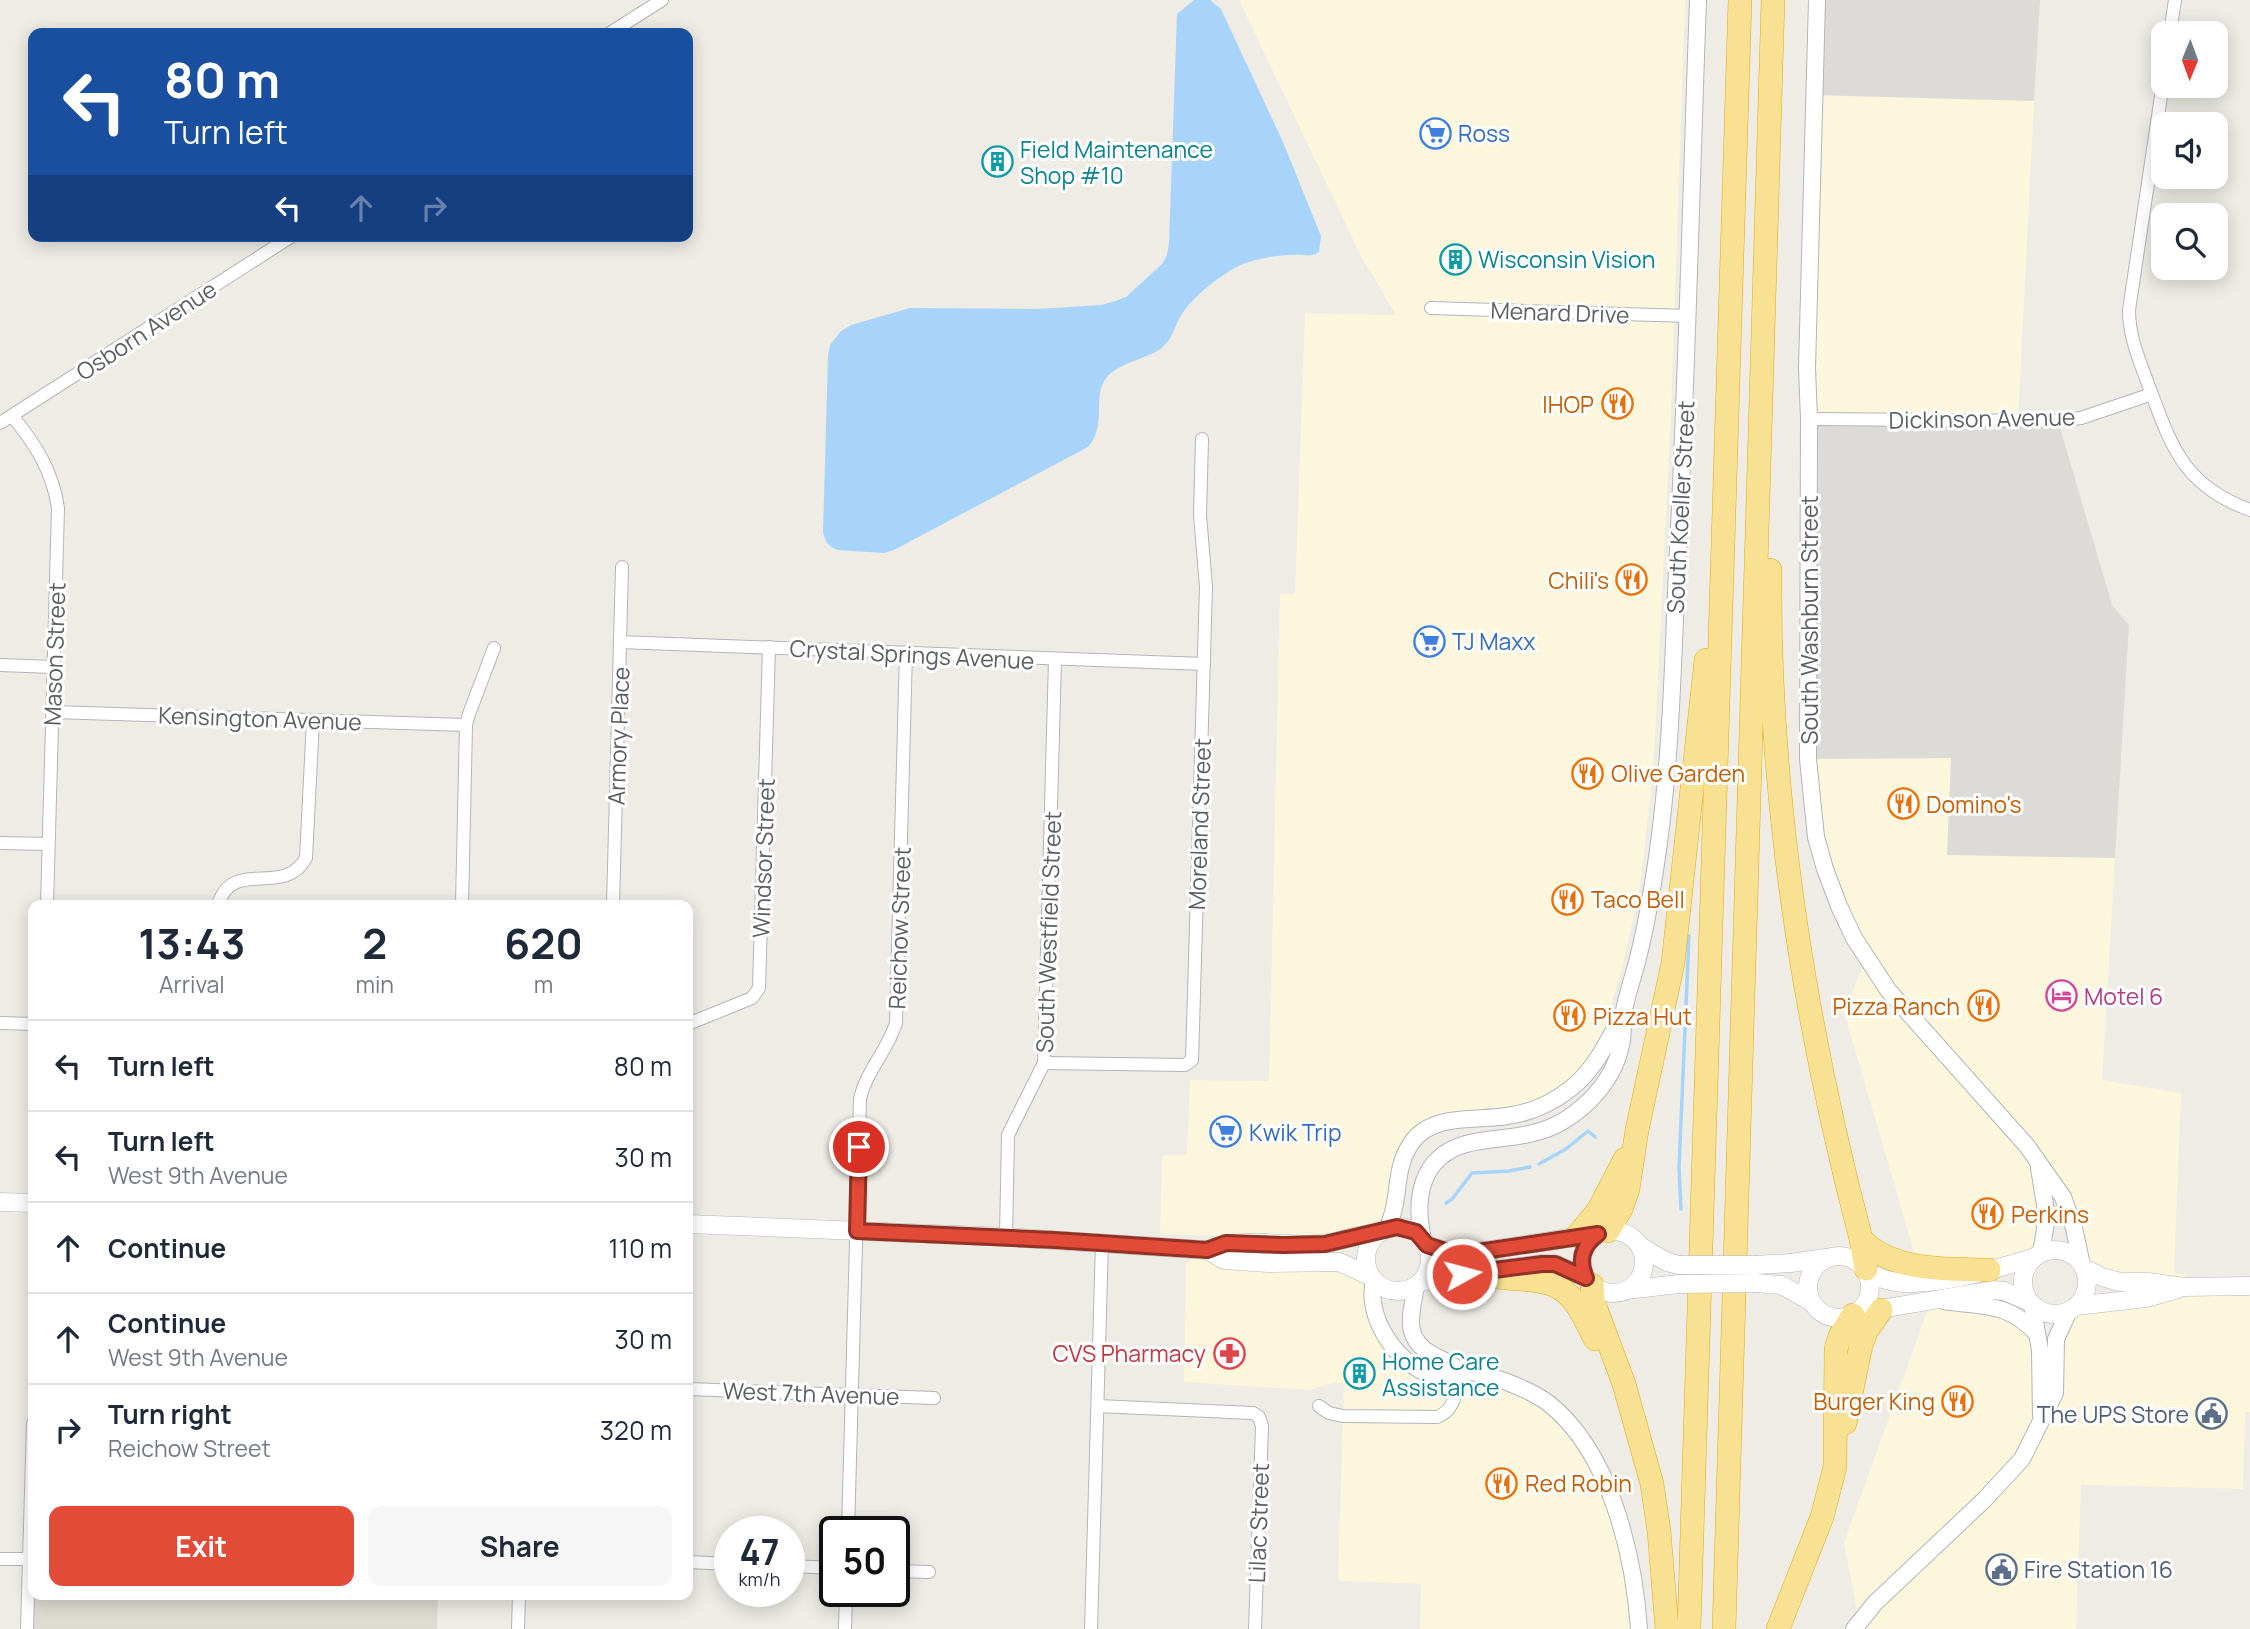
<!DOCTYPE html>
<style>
body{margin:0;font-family:Manrope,sans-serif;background:#f6f6f7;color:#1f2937;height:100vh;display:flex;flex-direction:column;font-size:26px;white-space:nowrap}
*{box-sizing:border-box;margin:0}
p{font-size:23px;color:#747a83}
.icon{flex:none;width:38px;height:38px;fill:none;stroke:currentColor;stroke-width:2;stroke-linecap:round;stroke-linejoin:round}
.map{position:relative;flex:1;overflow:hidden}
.sheet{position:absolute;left:28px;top:900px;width:665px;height:700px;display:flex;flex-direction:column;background:#fff;border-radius:14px;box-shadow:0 4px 18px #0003}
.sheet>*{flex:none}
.guide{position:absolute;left:28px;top:28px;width:665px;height:214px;border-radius:14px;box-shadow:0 4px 18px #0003;background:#1a4fa0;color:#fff;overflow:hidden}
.needle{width:46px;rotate:181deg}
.fabs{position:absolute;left:2151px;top:21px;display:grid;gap:14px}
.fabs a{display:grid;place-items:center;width:77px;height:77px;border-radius:14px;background:#fff;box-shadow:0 4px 18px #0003;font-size:35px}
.speed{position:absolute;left:714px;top:1516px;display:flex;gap:14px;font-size:35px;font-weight:700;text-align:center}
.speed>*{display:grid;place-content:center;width:91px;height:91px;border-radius:50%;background:#fff;box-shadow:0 4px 18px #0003;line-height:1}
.speed small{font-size:18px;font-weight:400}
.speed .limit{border:4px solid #111;border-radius:10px;background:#fff;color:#111}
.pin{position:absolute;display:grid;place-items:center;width:60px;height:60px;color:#fff;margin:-30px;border:4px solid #fff;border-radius:50%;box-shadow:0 2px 7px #0007}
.me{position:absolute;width:77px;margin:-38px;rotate:83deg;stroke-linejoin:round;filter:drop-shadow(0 0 5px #0008)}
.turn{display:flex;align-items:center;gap:24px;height:147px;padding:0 21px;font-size:32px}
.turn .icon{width:91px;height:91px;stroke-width:2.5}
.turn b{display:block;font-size:49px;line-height:60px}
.lanes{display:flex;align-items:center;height:66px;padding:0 21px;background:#0003;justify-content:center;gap:35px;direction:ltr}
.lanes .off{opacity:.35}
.eta{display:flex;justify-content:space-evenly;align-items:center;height:119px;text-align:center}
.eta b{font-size:42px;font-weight:700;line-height:49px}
.primary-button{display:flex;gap:14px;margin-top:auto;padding:14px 21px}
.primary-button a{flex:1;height:80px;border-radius:14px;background:#e14b38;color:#fff;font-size:28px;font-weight:700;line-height:80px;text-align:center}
.primary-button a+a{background:#f6f6f7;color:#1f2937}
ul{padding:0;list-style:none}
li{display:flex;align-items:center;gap:21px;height:91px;padding:0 21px;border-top:2px solid #e0e1e3}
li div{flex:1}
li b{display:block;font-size:26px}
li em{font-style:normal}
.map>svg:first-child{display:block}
.commercial{fill:#fcf6dc}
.industrial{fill:#dddbd7}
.education{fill:#dedbd3}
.water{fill:#a8d4fb}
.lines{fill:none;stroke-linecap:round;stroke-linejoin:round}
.stream{stroke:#a8d4fb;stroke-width:3.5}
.minor-casing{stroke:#b2b5b9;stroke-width:14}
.tertiary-casing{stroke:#b2b5b9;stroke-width:18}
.secondary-casing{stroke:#b3b7bb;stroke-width:19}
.motorway-casing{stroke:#e7aa0b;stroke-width:24}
.minor{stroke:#fff;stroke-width:12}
.tertiary{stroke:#fff;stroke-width:16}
.secondary{stroke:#fff;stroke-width:18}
.motorway{stroke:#f8e192;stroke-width:23}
.secondary-bridge-casing{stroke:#b3b7bb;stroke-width:19;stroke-linecap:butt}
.secondary-bridge{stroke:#fff;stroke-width:18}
.route-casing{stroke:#923124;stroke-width:18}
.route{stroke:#e14b38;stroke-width:12}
.labels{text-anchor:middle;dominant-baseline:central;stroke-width:6;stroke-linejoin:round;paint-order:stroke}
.shop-label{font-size:23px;fill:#366cbe;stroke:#fff;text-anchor:start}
.culture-label{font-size:23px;fill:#0d838f;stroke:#fff;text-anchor:start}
.street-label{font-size:23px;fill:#5c6064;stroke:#fff}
.food-label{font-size:23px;fill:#c56008;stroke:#fff;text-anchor:start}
.hotel-label{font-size:23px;fill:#b23c85;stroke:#fff;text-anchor:start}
.health-label{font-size:23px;fill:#be3a42;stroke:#fff;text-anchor:end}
.service-label{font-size:23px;fill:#4e5e75;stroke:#fff;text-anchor:end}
</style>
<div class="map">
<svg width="2250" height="1629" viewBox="0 0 2250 1629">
<rect width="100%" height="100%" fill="#eeece5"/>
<g class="commercial">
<polygon points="1239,0 1685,0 1671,413 1653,774 1640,887 1622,969 1601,1038 1586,1062 1573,1077 1559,1088 1527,1104 1449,1113 1424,1123 1400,1145 1394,1156 1388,1203 1381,1218 1354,1230 1326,1236 1254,1237 1160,1234 1162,1155 1187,1155 1190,1080 1269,1081 1280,594 1295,594 1305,313 1396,315 1361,256"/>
<polygon points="1813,95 2034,101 2018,421 1809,419"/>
<polygon points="1951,758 1948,855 2115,858 2102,1080 2181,1093 2174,1273 2185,1274 2185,1287 2250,1286 2250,1412 2245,1412 2243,1489 2081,1485 2076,1629 1854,1629 1859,1622 1844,1543 1931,1300 2017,1315 2056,1379 2069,1311 2183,1288 2084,1268 2074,1228 2040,1167 2047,1217 2035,1257 1918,1266 1844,1012 1867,957 1825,869 1808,759"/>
<polygon points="1207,1250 1370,1276 1377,1313 1420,1370 1461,1372 1546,1402 1610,1494 1639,1629 1420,1629 1421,1584 1338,1581 1344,1383 1332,1383 1309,1390 1184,1382 1186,1263"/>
</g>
<g class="industrial">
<polygon points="1817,0 2040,0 2034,101 1813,95"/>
<polygon points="1809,419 2058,421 2112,605 2129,625 2115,858 1947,855 1951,758 1808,759"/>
</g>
<polygon class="education" points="33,1594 438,1594 437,1629 27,1629"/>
<path class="water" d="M1194 0H1210L1221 9 1283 142 1321 236 1319 252C1311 258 1304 254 1294 255 1273 255 1245 260 1228 272 1211 283 1196 295 1184 311 1174 324 1174 340 1159 350 1143 360 1119 363 1107 377 1091 395 1108 425 1088 447L894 550 884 553 837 550C828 546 825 541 823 532L828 356 830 345 841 331 851 325 910 308 1037 309 1101 305 1115 301 1126 297 1162 264 1167 255 1169 243 1177 14Z"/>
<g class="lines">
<g class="stream">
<polyline points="1539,1164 1566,1149 1588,1131 1595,1137"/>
<polyline points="1446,1203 1452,1199 1472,1173 1509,1171 1530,1167"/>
<polyline points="1681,1209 1679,1168 1689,936"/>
</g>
<defs>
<g id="minor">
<polyline points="610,33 662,0"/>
<polyline points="2170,33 2175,0"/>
<path d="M2163 83 2129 310C2129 337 2139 359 2148 384 2171 445 2182 485 2250 510"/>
<polyline points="1431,308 1689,316"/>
<path d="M12 416C35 443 53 472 58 508L47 905"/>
<polyline points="1809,419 2058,421 2081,418 2152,394"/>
<polyline points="0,423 292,236"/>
<polyline points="620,642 1204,664"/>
<polyline points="0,665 53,667"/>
<polyline points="53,712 466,725"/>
<polyline points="0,843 48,844"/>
<path d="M218 905C233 856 283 899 306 858L313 720"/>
<polyline points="462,905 466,725 469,714 494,648"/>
<polyline points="613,905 622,567"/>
<polyline points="0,1023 33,1024"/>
<polyline points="688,1024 752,998 759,988 769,647"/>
<polyline points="1044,1063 1185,1065 1192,1060 1206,587 1200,515 1202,439"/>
<polyline points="1006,1237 1008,1135 1044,1063 1055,660"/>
<polyline points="688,1389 934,1398"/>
<polyline points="1098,1406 1253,1413 1259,1417 1262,1426 1255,1629"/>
<path d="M1319 1406 1329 1413 1343 1416 1437 1417C1456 1410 1456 1390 1461 1372"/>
<path d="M848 1531 860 1099C866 1071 888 1050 896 1023L906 652"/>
<polyline points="0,1559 29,1559"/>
<polyline points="688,1562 730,1564"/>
<polyline points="789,1566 835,1568"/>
<polyline points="894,1571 929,1572"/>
<polyline points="27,1629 33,1424"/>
<polyline points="518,1629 519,1594"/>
<polyline points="845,1629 846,1591"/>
<polyline points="1091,1629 1102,1242"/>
</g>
<g id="tertiary">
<polyline points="1817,0 1807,368 1809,419 1808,759 1816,837 1825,869 1839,906 1854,938 1888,990 2027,1146 2063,1197 2074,1228 2082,1265"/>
<polyline points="2039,1168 2047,1217 2041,1253"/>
<path d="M1388 1229C1390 1220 1394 1212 1395 1203 1399 1180 1398 1162 1412 1142 1433 1113 1476 1121 1507 1116 1530 1113 1552 1103 1570 1089 1595 1070 1607 1042 1622 1015"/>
<path d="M1423 1239C1414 1199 1420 1157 1466 1144 1487 1138 1511 1139 1533 1133 1573 1124 1613 1086 1621 1045 1624 1034 1622 1022 1624 1011 1627 993 1634 975 1638 958 1647 922 1653 886 1658 850 1671 757 1673 663 1677 569 1687 379 1691 190 1698 0"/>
<path d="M1374 1281C1365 1316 1396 1363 1429 1374 1447 1379 1444 1374 1460 1372 1481 1369 1531 1390 1548 1403 1610 1451 1634 1555 1639 1629"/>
<path d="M1416 1287C1411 1314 1402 1338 1433 1355 1443 1360 1451 1363 1461 1372"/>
<path d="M1944 1301C1984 1307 2008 1302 2037 1334"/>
<polyline points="2032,1305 2040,1350 2041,1415"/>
<polyline points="1854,1629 1875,1603 1984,1500 2022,1459 2055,1393 2056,1339 2069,1311"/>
</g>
<g id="secondary">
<polyline points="0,1202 33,1203"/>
<polyline points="688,1224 1006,1237 1207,1250 1224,1260 1268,1263 1339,1262 1370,1276"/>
<circle cx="1398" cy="1259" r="32"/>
<circle cx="1613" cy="1262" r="31"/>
<polyline points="1427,1245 1448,1252 1464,1254 1588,1235"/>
<polyline points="1640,1246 1667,1262 1679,1265"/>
<path d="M1207 1250C1242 1236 1283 1247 1321 1244 1341 1242 1360 1233 1380 1233"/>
<circle cx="2055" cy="1282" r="32"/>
<circle cx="1839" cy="1287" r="31"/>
<polyline points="1756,1265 1791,1263 1826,1258"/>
<polyline points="2084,1268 2102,1277 2120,1282 2148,1282 2185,1287 2250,1286"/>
<path d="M1869 1274C1882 1279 1896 1284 1911 1283 1952 1282 1996 1269 2035 1257"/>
<polyline points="1423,1280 1431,1281 1462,1274 1542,1264 1555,1264 1586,1278"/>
<polyline points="1756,1283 1781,1285 1812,1302"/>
<polyline points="1626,1290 1679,1284"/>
<polyline points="2076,1306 2146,1298 2178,1289"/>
<polyline points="1869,1311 1993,1290 2004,1291 2028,1301"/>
</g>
<g id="motorway">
<path d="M1770 570C1768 794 1804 1022 1861 1239L1866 1269"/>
<polyline points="1608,1231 1621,1209 1628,1189 1637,1130 1673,963 1706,660"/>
<polyline points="1577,1236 1598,1211 1625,1159"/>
<path d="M1861 1239C1893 1272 1946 1269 1989 1270"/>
<path d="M1474 1273C1485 1275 1496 1277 1507 1278 1534 1281 1559 1278 1576 1304 1584 1315 1589 1327 1595 1339"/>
<polyline points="1592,1285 1593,1301 1624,1384 1652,1484 1659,1531 1667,1629"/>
<polyline points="1845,1423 1861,1345 1867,1330 1881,1310"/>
<polyline points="1689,1629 1740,0"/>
<polyline points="1724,1629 1773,0"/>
<polyline points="1778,1629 1822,1517 1835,1467 1836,1349 1840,1336 1853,1315"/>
</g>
</defs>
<use href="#minor" class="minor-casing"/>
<use href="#tertiary" class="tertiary-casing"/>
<use href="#secondary" class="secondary-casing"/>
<use href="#motorway" class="motorway-casing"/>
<use href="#minor" class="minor"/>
<use href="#tertiary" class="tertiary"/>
<use href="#secondary" class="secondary"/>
<use href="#motorway" class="motorway"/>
<defs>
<g id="secondary-bridge">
<polyline points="1679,1265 1756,1265"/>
<polyline points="1679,1284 1756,1283"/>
</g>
</defs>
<use href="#secondary-bridge" class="secondary-bridge-casing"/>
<use href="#secondary-bridge" class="secondary-bridge"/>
</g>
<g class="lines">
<defs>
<path id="route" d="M859 1147 857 1231 1054 1240 1207 1250 1226 1243 1283 1245 1325 1244 1397 1227 1416 1232 1427 1245 1448 1252 1464 1254 1598 1234C1582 1246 1578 1260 1586 1278L1555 1264H1542L1462 1274"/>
</defs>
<use href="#route" class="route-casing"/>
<use href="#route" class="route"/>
</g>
<defs>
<symbol id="supermarket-ring" viewBox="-11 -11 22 22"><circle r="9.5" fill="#fff" stroke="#3f7fe0" stroke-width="1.5"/><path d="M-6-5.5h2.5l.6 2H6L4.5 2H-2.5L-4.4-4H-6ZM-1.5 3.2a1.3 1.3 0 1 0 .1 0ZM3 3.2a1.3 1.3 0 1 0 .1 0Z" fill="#3f7fe0"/></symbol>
<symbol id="building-ring" viewBox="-11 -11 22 22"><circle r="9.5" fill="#fff" stroke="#0f9aa8" stroke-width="1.5"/><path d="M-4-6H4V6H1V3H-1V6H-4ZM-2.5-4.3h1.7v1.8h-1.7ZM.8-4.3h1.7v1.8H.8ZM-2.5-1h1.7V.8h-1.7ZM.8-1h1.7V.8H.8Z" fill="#0f9aa8"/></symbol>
<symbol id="restaurant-ring" viewBox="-11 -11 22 22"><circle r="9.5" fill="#fff" stroke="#e8710a" stroke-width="1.5"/><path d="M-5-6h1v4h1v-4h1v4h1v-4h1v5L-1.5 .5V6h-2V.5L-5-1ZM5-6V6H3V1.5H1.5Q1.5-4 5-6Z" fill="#e8710a"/></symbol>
<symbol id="hotel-ring" viewBox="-11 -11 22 22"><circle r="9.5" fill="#fff" stroke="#d1479c" stroke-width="1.5"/><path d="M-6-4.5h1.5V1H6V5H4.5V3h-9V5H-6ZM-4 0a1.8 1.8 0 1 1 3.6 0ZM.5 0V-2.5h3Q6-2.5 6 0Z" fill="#d1479c"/></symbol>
<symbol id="pharmacy-ring" viewBox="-11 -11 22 22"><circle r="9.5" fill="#fff" stroke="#e0444e" stroke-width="1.5"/><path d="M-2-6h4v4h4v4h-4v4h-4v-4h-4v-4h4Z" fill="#e0444e"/></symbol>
<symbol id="civic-ring" viewBox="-11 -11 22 22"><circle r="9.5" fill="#fff" stroke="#5c6f8a" stroke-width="1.5"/><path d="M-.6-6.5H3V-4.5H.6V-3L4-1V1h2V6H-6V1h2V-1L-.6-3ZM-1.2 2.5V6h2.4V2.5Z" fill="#5c6f8a"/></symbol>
</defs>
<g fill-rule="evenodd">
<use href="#supermarket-ring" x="1418" y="116" width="35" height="35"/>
<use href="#building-ring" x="980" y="144" width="35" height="35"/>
<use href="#building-ring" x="1438" y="242" width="35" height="35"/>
<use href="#restaurant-ring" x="1600" y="386" width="35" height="35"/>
<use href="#restaurant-ring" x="1614" y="562" width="35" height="35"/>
<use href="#supermarket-ring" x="1412" y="624" width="35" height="35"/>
<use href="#restaurant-ring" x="1570" y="756" width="35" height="35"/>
<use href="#restaurant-ring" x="1886" y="786" width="35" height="35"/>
<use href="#restaurant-ring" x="1550" y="882" width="35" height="35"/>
<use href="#hotel-ring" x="2044" y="978" width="35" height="35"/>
<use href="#restaurant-ring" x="1966" y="988" width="35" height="35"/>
<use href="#restaurant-ring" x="1552" y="998" width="35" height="35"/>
<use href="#supermarket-ring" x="1208" y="1114" width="35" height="35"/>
<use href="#restaurant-ring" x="1970" y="1196" width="35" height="35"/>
<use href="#pharmacy-ring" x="1212" y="1336" width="35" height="35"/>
<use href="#building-ring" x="1342" y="1356" width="35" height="35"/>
<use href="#restaurant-ring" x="1940" y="1384" width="35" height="35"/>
<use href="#civic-ring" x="2194" y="1396" width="35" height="35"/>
<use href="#restaurant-ring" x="1484" y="1466" width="35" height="35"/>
<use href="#civic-ring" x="1984" y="1552" width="35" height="35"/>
</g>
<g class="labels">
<g class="shop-label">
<text x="1458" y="133">Ross</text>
<text x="1452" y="641">TJ Maxx</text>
<text x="1249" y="1132">Kwik Trip</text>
</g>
<g class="culture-label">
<text x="1020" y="149">Field Maintenance<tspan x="1020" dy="26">Shop #10</tspan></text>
<text x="1478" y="259">Wisconsin Vision</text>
<text x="1382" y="1361">Home Care<tspan x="1382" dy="26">Assistance</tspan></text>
</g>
<g class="street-label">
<text transform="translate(1560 312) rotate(2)">Menard Drive</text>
<text transform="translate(146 330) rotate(-33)">Osborn Avenue</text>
<text transform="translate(1982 418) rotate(-1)">Dickinson Avenue</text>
<text transform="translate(1680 507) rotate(-87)">South Koeller Street</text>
<text transform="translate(1809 620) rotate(-90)">South Washburn Street</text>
<text transform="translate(54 654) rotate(-88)">Mason Street</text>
<text transform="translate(912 654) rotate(3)">Crystal Springs Avenue</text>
<text transform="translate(260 718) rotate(2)">Kensington Avenue</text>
<text transform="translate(618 736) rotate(-88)">Armory Place</text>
<text transform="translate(1199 824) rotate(-88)">Moreland Street</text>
<text transform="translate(763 858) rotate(-88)">Windsor Street</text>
<text transform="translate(899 928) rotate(-88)">Reichow Street</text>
<text transform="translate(1048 932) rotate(-88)">South Westfield Street</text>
<text transform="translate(811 1393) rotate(2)">West 7th Avenue</text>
<text transform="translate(1258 1523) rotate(-88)">Lilac Street</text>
</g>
<g class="food-label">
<text x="1594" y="404" text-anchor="end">IHOP</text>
<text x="1609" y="580" text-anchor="end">Chili's</text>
<text x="1611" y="773">Olive Garden</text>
<text x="1926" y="804">Domino's</text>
<text x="1591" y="899">Taco Bell</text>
<text x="1960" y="1006" text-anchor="end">Pizza Ranch</text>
<text x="1593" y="1016">Pizza Hut</text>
<text x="2011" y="1214">Perkins</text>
<text x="1935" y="1401" text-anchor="end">Burger King</text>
<text x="1525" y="1483">Red Robin</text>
</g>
<g class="hotel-label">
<text x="2084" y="996">Motel 6</text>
</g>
<g class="health-label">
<text x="1206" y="1353">CVS Pharmacy</text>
</g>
<g class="service-label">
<text x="2189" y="1414">The UPS Store</text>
<text x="2024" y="1569" text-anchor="start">Fire Station 16</text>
</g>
</g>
</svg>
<div class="fabs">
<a><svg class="needle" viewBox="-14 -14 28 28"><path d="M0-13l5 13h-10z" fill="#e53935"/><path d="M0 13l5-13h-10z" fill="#747a83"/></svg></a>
<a><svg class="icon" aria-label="sound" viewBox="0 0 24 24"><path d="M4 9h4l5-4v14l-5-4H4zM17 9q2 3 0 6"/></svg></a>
<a><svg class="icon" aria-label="search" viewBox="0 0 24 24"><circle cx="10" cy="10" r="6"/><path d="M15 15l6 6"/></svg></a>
</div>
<div class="speed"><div>47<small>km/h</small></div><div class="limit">50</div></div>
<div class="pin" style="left:859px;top:1147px;background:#d93025"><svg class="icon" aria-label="arrive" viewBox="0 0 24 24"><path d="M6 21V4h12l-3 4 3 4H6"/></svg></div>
<svg class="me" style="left:1462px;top:1274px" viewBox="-20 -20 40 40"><circle r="17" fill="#e14b38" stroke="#fff" stroke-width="3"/><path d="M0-11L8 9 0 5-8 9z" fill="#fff"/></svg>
<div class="guide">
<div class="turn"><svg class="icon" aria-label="left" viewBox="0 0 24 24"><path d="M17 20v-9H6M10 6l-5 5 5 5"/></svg><div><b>80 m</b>Turn left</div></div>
<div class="lanes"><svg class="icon" aria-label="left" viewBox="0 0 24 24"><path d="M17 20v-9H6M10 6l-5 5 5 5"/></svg><svg class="icon off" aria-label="ahead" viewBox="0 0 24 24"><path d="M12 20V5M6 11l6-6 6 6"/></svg><svg class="icon off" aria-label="right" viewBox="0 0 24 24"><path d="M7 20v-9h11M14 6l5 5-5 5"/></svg></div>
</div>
<section class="sheet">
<div class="eta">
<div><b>13:43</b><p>Arrival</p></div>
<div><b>2</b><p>min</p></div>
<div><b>620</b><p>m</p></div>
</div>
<ul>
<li><svg class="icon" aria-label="left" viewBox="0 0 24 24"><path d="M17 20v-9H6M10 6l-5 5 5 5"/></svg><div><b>Turn left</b></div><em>80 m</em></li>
<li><svg class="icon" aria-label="left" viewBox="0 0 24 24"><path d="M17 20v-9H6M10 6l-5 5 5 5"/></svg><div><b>Turn left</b><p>West 9th Avenue</p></div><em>30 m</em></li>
<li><svg class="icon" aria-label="ahead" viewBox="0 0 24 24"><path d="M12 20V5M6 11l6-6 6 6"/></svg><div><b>Continue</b></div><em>110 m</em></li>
<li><svg class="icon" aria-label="ahead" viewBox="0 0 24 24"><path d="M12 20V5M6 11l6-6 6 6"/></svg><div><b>Continue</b><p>West 9th Avenue</p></div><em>30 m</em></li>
<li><svg class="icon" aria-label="right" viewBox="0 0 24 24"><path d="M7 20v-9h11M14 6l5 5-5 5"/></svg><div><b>Turn right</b><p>Reichow Street</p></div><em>320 m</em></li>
</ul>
<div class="primary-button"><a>Exit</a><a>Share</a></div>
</section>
</div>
